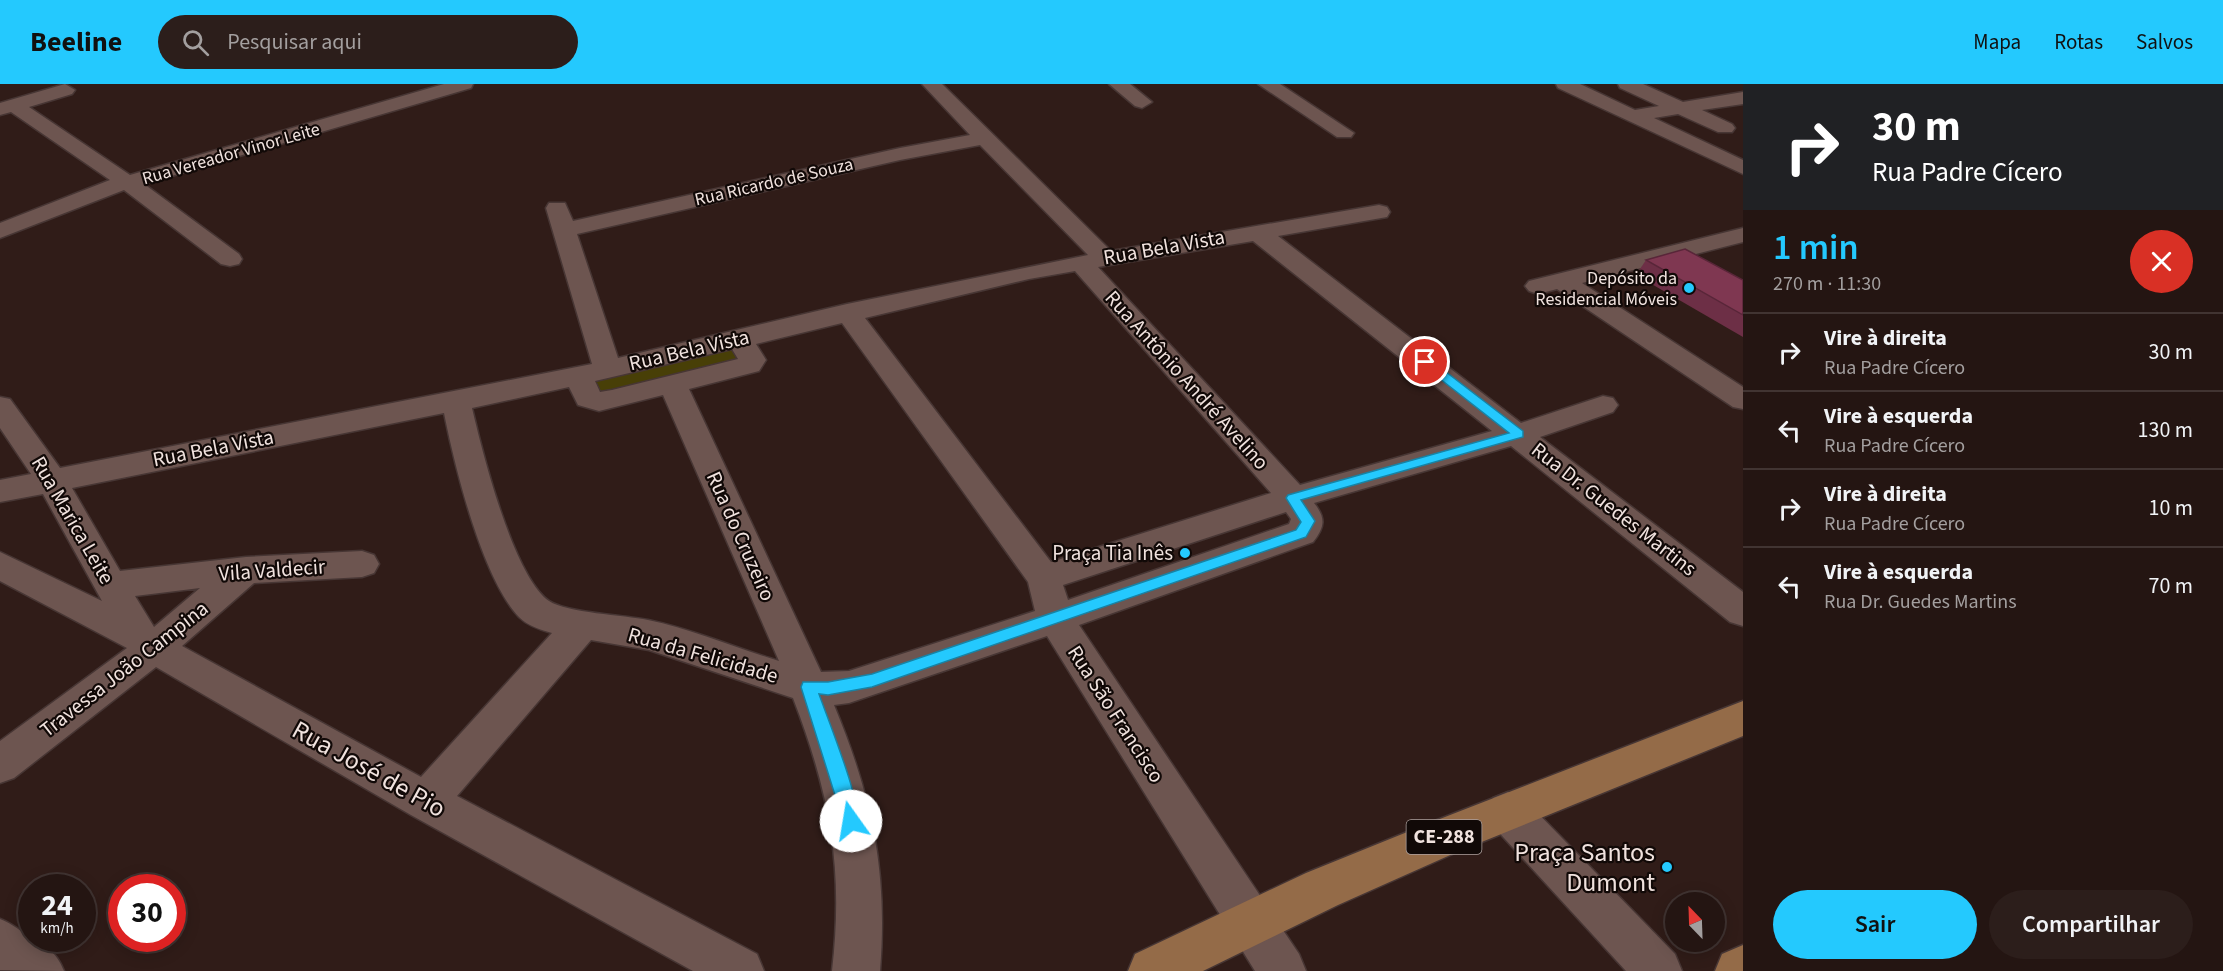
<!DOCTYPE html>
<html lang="pt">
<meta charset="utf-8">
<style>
body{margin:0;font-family:"Source Sans 3",sans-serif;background:#2c1e1b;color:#f1f3f6;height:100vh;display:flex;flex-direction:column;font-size:22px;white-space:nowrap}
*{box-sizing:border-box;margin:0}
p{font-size:20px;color:#a39f9f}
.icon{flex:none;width:33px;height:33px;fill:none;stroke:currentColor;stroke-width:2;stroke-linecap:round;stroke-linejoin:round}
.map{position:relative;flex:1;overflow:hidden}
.details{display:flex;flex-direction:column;background:#241512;width:480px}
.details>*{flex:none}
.top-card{background:#202124;color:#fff;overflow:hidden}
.needle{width:39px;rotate:337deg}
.buttons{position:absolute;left:1665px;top:808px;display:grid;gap:12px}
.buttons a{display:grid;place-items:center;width:60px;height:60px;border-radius:50%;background:#241512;box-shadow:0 3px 15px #0003,0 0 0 2px #413432;font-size:30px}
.speed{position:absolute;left:18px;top:790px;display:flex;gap:12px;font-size:30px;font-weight:700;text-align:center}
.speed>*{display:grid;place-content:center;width:78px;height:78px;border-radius:50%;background:#241512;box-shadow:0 3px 15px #0003,0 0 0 2px #413432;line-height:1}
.speed small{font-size:15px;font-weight:400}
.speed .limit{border:9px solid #d22;background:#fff;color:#111}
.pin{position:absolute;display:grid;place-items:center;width:51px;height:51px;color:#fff;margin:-26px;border:3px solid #fff;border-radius:50%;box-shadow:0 2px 6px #0007}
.me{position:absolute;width:66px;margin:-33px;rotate:347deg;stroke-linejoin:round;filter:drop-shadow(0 0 4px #0008)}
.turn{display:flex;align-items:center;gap:21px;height:126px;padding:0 30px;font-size:27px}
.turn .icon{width:78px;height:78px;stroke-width:2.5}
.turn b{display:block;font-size:42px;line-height:51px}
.round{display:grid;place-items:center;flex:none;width:63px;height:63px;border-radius:32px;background:#2c1e1b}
.summary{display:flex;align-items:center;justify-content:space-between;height:102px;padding:0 30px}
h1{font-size:36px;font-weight:600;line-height:45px;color:#24c9fe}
.button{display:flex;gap:12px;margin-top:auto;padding:12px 30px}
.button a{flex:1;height:69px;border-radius:36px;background:#24c9fe;color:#111;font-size:24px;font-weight:600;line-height:69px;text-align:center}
.button a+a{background:#2c1e1b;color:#f1f3f6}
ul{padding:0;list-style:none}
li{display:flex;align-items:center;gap:18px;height:78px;padding:0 30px;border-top:2px solid #413432}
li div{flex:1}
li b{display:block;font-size:22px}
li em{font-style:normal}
header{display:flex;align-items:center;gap:36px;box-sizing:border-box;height:84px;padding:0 30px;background:#24c9fe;color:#111}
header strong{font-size:28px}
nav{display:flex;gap:33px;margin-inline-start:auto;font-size:21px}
.search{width:420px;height:54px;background:#2c1e1b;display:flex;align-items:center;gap:15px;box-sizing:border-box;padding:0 21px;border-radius:33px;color:#a39f9f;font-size:22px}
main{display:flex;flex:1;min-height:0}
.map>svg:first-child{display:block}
.green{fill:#483f07}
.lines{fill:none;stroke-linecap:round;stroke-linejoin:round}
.minor-casing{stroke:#473634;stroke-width:3}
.major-casing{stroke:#473634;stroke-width:3}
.minor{fill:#6d5550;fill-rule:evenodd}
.major{fill:#946b48;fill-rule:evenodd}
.wall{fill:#6d2f46}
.building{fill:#7f3751;stroke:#592639;stroke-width:1.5}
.route{fill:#24c9fe;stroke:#1783a5;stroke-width:1.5}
.poi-dot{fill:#24c9fe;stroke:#110907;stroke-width:2}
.labels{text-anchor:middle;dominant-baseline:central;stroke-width:4.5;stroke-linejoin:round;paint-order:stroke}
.far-street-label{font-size:18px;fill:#f0e2de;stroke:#110907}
.far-poi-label{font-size:18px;fill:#f0e2de;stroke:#110907;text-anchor:end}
.shield{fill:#110907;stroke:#ada19e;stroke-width:1.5}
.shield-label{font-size:20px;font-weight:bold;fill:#f0e2de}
.street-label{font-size:21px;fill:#f0e2de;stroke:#110907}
.poi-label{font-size:21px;fill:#f0e2de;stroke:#110907;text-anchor:end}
.near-street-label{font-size:26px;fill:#f0e2de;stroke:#110907}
.near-poi-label{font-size:26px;fill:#f0e2de;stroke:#110907;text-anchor:end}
</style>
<header>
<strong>Beeline</strong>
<div class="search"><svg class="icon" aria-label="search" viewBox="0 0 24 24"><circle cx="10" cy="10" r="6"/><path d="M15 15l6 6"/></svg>Pesquisar aqui</div>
<nav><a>Mapa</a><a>Rotas</a><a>Salvos</a></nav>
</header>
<main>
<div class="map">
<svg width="1743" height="887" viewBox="0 0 1743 887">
<rect width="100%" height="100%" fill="#301c18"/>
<polygon class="green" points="732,259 743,277 601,312 590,294"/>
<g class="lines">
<defs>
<g id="minor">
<polygon points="65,0 75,6 72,10 29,23 130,91 444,0 473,0 471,4 144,100 239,170 242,175 239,180 230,182 221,180 124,106 0,154 0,139 110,96 11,28 0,31 0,19"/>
<path d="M922 0H942L1111 167 1379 121 1387 123 1390 128 1387 133 1278 152 1521 339 1603 312 1613 314 1618 321 1613 328 1540 353 1743 508V542L1730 538 1511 362 1314 419C1326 434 1325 443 1313 458L1079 541 1299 870 1306 887H1255L1047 552 849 619 834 621C872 713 888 787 880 887H832C844 784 830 710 793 614L649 566 591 556 457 712 757 870 764 887H693L411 731 156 583 14 694 0 699V657L127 564 0 497V468L102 517 43 410 0 418V396L31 390 0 344V313L10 315 60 384 592 280 546 124 549 119H565L573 137 900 64 970 51ZM980 61 1088 171 847 220 618 274 577 150 900 76ZM1253 157 1492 347 1300 401 1098 183ZM1075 187 1271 409 1051 478 865 234 1029 195ZM842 239 1028 498 1035 527 849 587 821 588 689 305 759 287 766 276 756 260ZM732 265 738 275 612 306 600 308 595 297ZM569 303 578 321 599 327 663 311 779 577C736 564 692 545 648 536 624 531 567 529 549 517 513 492 482 367 472 324ZM444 329C455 383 482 494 519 533 528 542 541 546 552 549L421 693 182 562 254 499 362 493 374 489 379 480 374 471 362 467 246 473 120 487 72 404ZM1286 428 1291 435 1289 440 1068 516 1063 501ZM200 504 154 543 135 512Z"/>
<polygon points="1109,0 1130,0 1152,18 1142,24 1135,22"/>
<polygon points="1258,0 1280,0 1354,49 1351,53 1337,53"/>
<polygon points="1556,0 1580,0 1635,26 1659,22 1620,4 1618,0 1643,0 1683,18 1743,8 1743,20 1702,26 1732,40 1735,44 1732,48 1718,48 1678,30 1654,34 1743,76 1743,90 1558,4"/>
<polygon points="1743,144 1743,158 1582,199 1743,303 1743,325 1733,323 1557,205 1538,210 1529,207 1525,202 1529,197"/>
<polygon points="1508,708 1523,714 1675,870 1682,887 1626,887 1493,742 1487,728 1493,714"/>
<path d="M0 835C13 840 22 848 32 855 48 867 55 865 64 887L0 886Z"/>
</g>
<g id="major">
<polygon points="1743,617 1743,652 1457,768 1338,821 1203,887 1128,887 1135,870 1306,789 1427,740"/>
<polygon points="1743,861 1743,887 1715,887 1722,870"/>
</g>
</defs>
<use href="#minor" class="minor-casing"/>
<use href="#major" class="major-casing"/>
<use href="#minor" class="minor"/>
<use href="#major" class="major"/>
</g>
<polygon class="wall" points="1646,176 1743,196 1743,253 1636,191"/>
<polygon class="building" points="1685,165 1743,196 1743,231 1646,176"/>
<path class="route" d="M1421 275H1429L1523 347V353L1301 416 1315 437 1306 453 872 603 828 611 819 610C827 633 865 726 857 743L851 746 845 743 801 603 803 598H828L872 590 1296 446 1301 438 1286 414 1288 411 1509 349 1421 280Z"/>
<g class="poi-dot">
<circle cx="1689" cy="204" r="6"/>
<circle cx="1185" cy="469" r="6"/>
<circle cx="1667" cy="783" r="6"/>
</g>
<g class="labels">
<g class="far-street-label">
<text transform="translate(231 70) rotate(-16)">Rua Vereador Vinor Leite</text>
<text transform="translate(774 98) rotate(-13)">Rua Ricardo de Souza</text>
</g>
<g class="far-poi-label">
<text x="1677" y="194">Depósito da<tspan x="1677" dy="21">Residencial Móveis</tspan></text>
</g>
<rect class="shield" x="1406.5" y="736" width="75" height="34" rx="4.5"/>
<g class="shield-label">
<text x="1444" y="753">CE-288</text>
</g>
<g class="street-label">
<text transform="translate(1164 163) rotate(-10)">Rua Bela Vista</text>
<text transform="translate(689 266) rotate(-13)">Rua Bela Vista</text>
<text transform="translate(1187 296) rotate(48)">Rua Antônio André Avelino</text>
<text transform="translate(213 364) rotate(-11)">Rua Bela Vista</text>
<text transform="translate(1614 425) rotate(38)">Rua Dr. Guedes Martins</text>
<text transform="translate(73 436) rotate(60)">Rua Marica Leite</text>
<text transform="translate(741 452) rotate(66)">Rua do Cruzeiro</text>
<text transform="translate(272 486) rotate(-4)">Vila Valdecir</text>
<text transform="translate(703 571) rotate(16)">Rua da Felicidade</text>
<text transform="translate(124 585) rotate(-38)">Travessa João Campina</text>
<text transform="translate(1116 630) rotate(57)">Rua São Francisco</text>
</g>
<g class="poi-label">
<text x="1173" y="469">Praça Tia Inês</text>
</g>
<g class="near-street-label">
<text transform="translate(369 685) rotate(29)">Rua José de Pio</text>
</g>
<g class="near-poi-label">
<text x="1655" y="768">Praça Santos<tspan x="1655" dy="30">Dumont</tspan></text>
</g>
</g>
</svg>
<div class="buttons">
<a><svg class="needle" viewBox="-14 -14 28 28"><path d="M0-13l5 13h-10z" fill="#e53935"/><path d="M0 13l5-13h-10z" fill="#a39f9f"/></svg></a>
</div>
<div class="speed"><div>24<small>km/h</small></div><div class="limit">30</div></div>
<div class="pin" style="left:1425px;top:278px;background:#d93025"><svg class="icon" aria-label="arrive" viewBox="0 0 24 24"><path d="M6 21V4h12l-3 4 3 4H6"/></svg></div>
<svg class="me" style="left:851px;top:737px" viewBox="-20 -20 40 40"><circle r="19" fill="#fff"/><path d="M0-13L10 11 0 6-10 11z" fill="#24c9fe"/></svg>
</div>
<section class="details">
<div class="top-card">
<div class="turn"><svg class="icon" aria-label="right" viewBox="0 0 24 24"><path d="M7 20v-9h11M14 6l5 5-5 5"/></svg><div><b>30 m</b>Rua Padre Cícero</div></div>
</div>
<div class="summary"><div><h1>1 min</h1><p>270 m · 11:30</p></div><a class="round" style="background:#d93025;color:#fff"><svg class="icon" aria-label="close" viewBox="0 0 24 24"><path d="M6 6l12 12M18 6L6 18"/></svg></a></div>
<ul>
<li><svg class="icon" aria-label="right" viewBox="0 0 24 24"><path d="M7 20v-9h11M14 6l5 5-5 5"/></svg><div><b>Vire à direita</b><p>Rua Padre Cícero</p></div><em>30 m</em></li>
<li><svg class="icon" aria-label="left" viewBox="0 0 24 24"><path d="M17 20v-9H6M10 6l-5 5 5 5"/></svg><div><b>Vire à esquerda</b><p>Rua Padre Cícero</p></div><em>130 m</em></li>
<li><svg class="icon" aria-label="right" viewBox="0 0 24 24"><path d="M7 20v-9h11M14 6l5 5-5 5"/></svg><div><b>Vire à direita</b><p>Rua Padre Cícero</p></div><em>10 m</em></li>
<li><svg class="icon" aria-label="left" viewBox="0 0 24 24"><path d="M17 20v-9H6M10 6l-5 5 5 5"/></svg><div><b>Vire à esquerda</b><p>Rua Dr. Guedes Martins</p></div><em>70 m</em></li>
</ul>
<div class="button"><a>Sair</a><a>Compartilhar</a></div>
</section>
</main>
